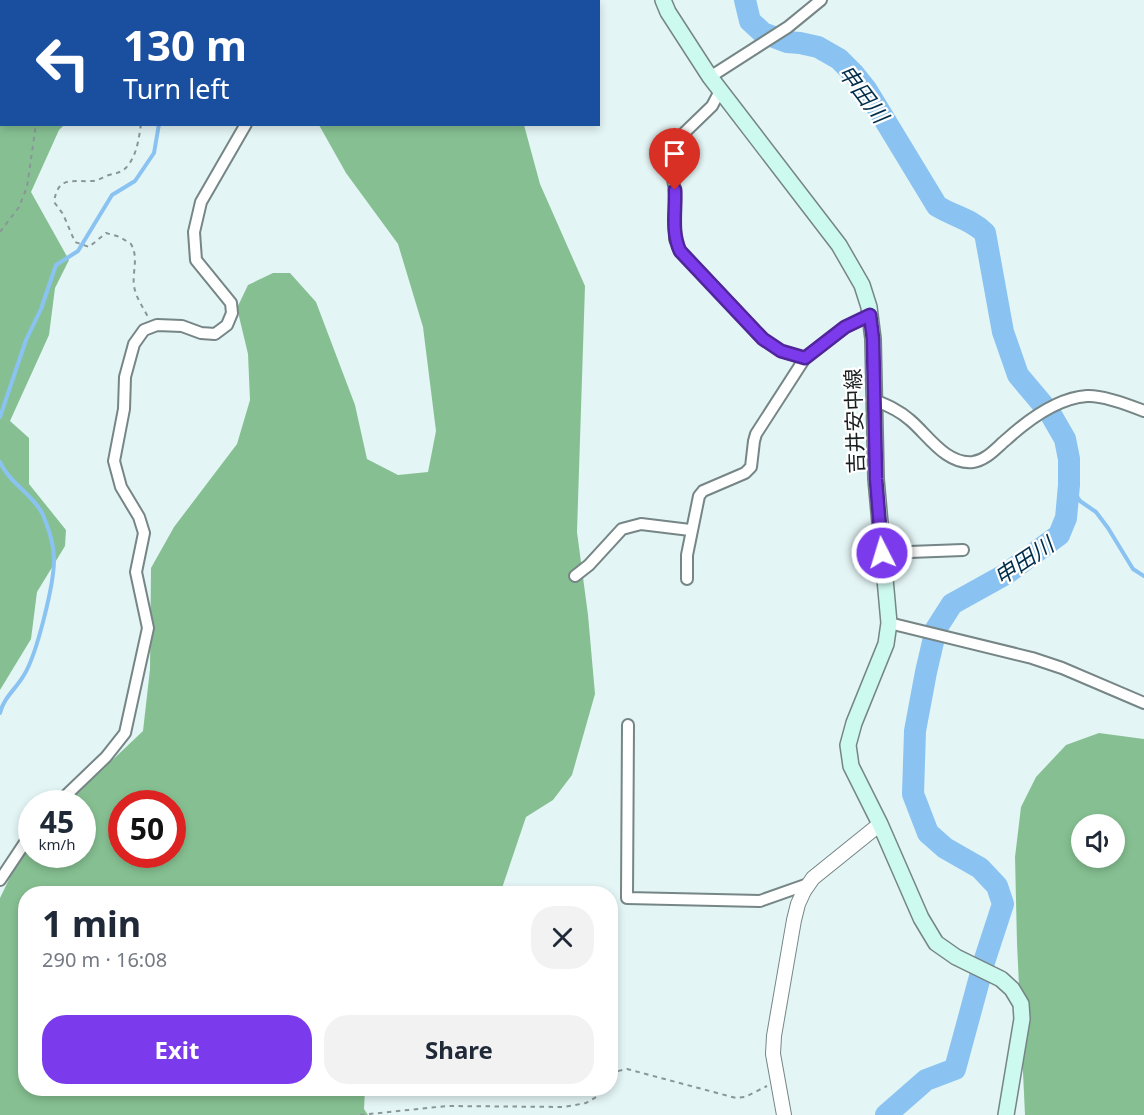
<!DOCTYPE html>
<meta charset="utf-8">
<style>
body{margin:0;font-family:"Noto Sans","Noto Sans JP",sans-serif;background:#f2f2f3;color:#1f2937;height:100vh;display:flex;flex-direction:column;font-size:22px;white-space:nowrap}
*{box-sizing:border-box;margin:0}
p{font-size:20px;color:#747a83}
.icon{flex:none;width:33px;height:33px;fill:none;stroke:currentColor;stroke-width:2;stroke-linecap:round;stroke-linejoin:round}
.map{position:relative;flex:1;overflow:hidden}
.side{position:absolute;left:18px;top:886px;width:600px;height:210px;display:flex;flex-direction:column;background:#fff;border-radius:24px;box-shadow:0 3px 9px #0003}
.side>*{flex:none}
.guide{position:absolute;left:0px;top:0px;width:600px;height:126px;box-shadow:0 3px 9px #0003;background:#1a4fa0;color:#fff;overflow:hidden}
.tools{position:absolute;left:1071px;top:814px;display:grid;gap:12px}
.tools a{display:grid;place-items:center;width:54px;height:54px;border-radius:50%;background:#fff;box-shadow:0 3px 9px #0003;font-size:30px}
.speed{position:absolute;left:18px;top:790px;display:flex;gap:12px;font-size:30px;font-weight:700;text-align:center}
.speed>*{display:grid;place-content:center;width:78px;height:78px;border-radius:50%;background:#fff;box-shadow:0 3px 9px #0003;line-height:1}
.speed small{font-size:15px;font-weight:400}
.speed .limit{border:9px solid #d22;background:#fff;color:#111}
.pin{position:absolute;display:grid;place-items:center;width:51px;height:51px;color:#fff;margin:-62px -26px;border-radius:50% 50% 50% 0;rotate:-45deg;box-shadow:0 0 6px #0007}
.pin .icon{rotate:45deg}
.me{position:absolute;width:66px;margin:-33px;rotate:355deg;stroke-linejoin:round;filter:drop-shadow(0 0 4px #0008)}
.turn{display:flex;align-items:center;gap:21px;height:126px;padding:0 24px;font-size:27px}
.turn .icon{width:78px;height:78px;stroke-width:2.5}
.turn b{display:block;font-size:42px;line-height:51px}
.round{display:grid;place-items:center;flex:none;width:63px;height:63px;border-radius:24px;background:#f2f2f3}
.summary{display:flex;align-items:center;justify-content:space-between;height:102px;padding:0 24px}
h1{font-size:36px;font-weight:700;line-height:45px}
.action{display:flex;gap:12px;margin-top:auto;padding:12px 24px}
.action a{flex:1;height:69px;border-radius:24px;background:#7c3aed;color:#fff;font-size:24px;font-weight:700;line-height:69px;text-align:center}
.action a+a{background:#f2f2f3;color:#1f2937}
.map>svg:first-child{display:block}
.forest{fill:#86c092;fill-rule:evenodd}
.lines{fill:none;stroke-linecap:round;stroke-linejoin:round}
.stream{stroke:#8ac3f2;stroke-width:4}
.river{stroke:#8ac3f2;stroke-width:22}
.minor-casing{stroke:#768585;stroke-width:14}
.tertiary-casing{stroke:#768585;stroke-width:16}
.secondary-casing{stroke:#768585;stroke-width:18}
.path{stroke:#8a9697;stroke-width:2;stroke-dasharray:4.5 4.5;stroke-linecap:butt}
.minor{stroke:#fff;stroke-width:10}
.tertiary{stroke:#fff;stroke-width:14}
.secondary{stroke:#cdfaef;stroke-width:15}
.route-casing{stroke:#51269a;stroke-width:15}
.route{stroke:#7c3aed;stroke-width:10}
.labels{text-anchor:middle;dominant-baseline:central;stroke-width:4.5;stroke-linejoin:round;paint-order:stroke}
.street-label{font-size:21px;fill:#181e1e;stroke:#fff}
.water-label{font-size:22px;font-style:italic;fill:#002e4b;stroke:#fff}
</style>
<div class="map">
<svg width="1144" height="1115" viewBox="0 0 1144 1115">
<rect width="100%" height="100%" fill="#e4f5f6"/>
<g class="forest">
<polygon points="0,0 89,1 2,2 2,124 64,125 59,130 31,192 69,260 55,288 49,335 10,421 29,438 29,484 66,530 65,546 37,592 31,639 0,690"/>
<path d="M319 125H524L540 184 585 286 577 532 588 615 595 694 572 775 553 800 526 817 500 894H26V1089H365L364 1109 368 1115H0V898L27 842 31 838 32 855H82V804H66L143 731 150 669 151 568 174 527 237 444 250 400 248 354 237 308 248 285 273 273H290L316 302 355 405 367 459 398 475 428 472 436 431 423 327 398 244 346 173ZM122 804H172V855H122Z"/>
<path d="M1099 733 1144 739V1115H1025L1017 943 1015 857 1021 807 1036 777 1066 745ZM1082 825H1114V858H1082Z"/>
</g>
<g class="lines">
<g class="stream">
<polyline points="205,2 206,0"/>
<polyline points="0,417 26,340 41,309 56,265 78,251 112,195 135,181 154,153 159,124"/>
<path d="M0 462C9 483 34 495 43 515 49 530 54 544 54 560 54 584 37 654 24 675 16 689 4 697 0 713"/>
<polyline points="1069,485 1080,501 1096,512 1108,528 1133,569 1144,576"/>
</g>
<path class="river" d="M745 0 750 21 763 33 787 42 800 43 818 47 839 59 854 74 866 89 937 206C953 216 971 219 985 233L1003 332 1018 375 1050 413 1065 439 1069 459V485L1066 518 1059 535 1006 574 952 604 936 629 926 672 915 731 913 794 928 833 945 848 980 868 997 886 1003 904 984 962 955 1069 926 1080 886 1115"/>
<defs>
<g id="minor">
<polyline points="380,0 386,2"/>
<polyline points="328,2 329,0"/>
<polyline points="559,2 560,0"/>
<polyline points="710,77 788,27 821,0"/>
<polyline points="720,91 712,106 682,135 677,143 670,164 675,190 675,239 680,251 763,339 781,351 805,358"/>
<path d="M874 400C887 405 899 410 910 420 928 435 946 465 973 462 987 460 997 447 1007 439 1028 420 1057 398 1087 396 1102 395 1129 405 1144 411"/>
<polyline points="882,553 963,550"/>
<polyline points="575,576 589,565 622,529 641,524 690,530"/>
<polyline points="687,579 687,555 699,496 703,491 745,473 751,467 754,441 756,434 805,358 845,327 870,315"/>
<polyline points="889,623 1032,658 1062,668 1144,703"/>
<polyline points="628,725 627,898 760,901 808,884"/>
<polyline points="57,804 106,757 125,733 148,628 136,572 144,533 139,517 121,487 114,461 124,409 125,377 134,344 144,330 157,325 182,326 201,333 215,334 227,325 232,313 231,303 196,260 194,232 201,202 246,124"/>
<polyline points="0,880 32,832"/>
</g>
<polyline id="tertiary" points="784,1115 773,1054 774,1036 794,920 798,904 804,891 813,878 880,824"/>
<polyline id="secondary" points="663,0 668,12 710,77 839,245 862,285 869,307 873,339 876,479 889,623 886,644 854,723 848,745 851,766 880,824 921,918 936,943 956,957 1001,979 1012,989 1021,1004 1022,1019 1006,1115"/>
</defs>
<use href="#minor" class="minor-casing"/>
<use href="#tertiary" class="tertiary-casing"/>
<use href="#secondary" class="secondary-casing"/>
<g class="path">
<polyline points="79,2 80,0"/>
<polyline points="169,2 170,0"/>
<path d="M141 124C139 138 137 153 129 164 124 172 117 173 109 175 103 177 98 181 92 181 71 182 58 176 54 202L63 214 75 242 89 247 106 233 120 237 131 244C139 258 132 272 134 286 136 298 143 307 148 317"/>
<polyline points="0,232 19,207 27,187 36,124"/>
<polyline points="610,1075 614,1072 627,1069 736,1098 745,1097 767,1086"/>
<polyline points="360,1115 447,1106 564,1107 586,1103 598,1096 602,1089"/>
</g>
<use href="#minor" class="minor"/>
<use href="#tertiary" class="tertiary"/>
<use href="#secondary" class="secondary"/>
</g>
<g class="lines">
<defs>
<path id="route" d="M675 190C676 211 671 231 680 251L763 339 781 351 805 358 845 327 870 315 873 339 876 479 882 553"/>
</defs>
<use href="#route" class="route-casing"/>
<use href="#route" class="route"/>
</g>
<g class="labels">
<g class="street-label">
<text transform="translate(854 421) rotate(-92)">吉井安中線</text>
</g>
<g class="water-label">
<text transform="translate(864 93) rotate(53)">申田川</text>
<text transform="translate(1023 560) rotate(-34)">申田川</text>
</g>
</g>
</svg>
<div class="tools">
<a><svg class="icon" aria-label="sound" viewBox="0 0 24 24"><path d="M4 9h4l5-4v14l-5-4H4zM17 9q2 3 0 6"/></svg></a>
</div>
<div class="speed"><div>45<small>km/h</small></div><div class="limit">50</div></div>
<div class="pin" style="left:675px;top:190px;background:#d93025"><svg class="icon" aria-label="arrive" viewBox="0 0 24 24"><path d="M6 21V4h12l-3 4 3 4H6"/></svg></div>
<svg class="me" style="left:882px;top:553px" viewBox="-20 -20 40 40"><circle r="17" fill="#7c3aed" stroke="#fff" stroke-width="3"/><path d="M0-11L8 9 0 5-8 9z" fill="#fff"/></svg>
<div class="guide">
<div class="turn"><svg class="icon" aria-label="left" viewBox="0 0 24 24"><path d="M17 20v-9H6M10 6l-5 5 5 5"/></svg><div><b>130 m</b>Turn left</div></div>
</div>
<section class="side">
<div class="summary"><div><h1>1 min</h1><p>290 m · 16:08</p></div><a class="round"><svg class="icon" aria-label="close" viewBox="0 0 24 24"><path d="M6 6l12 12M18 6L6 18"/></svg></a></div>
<div class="action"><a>Exit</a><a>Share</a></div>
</section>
</div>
